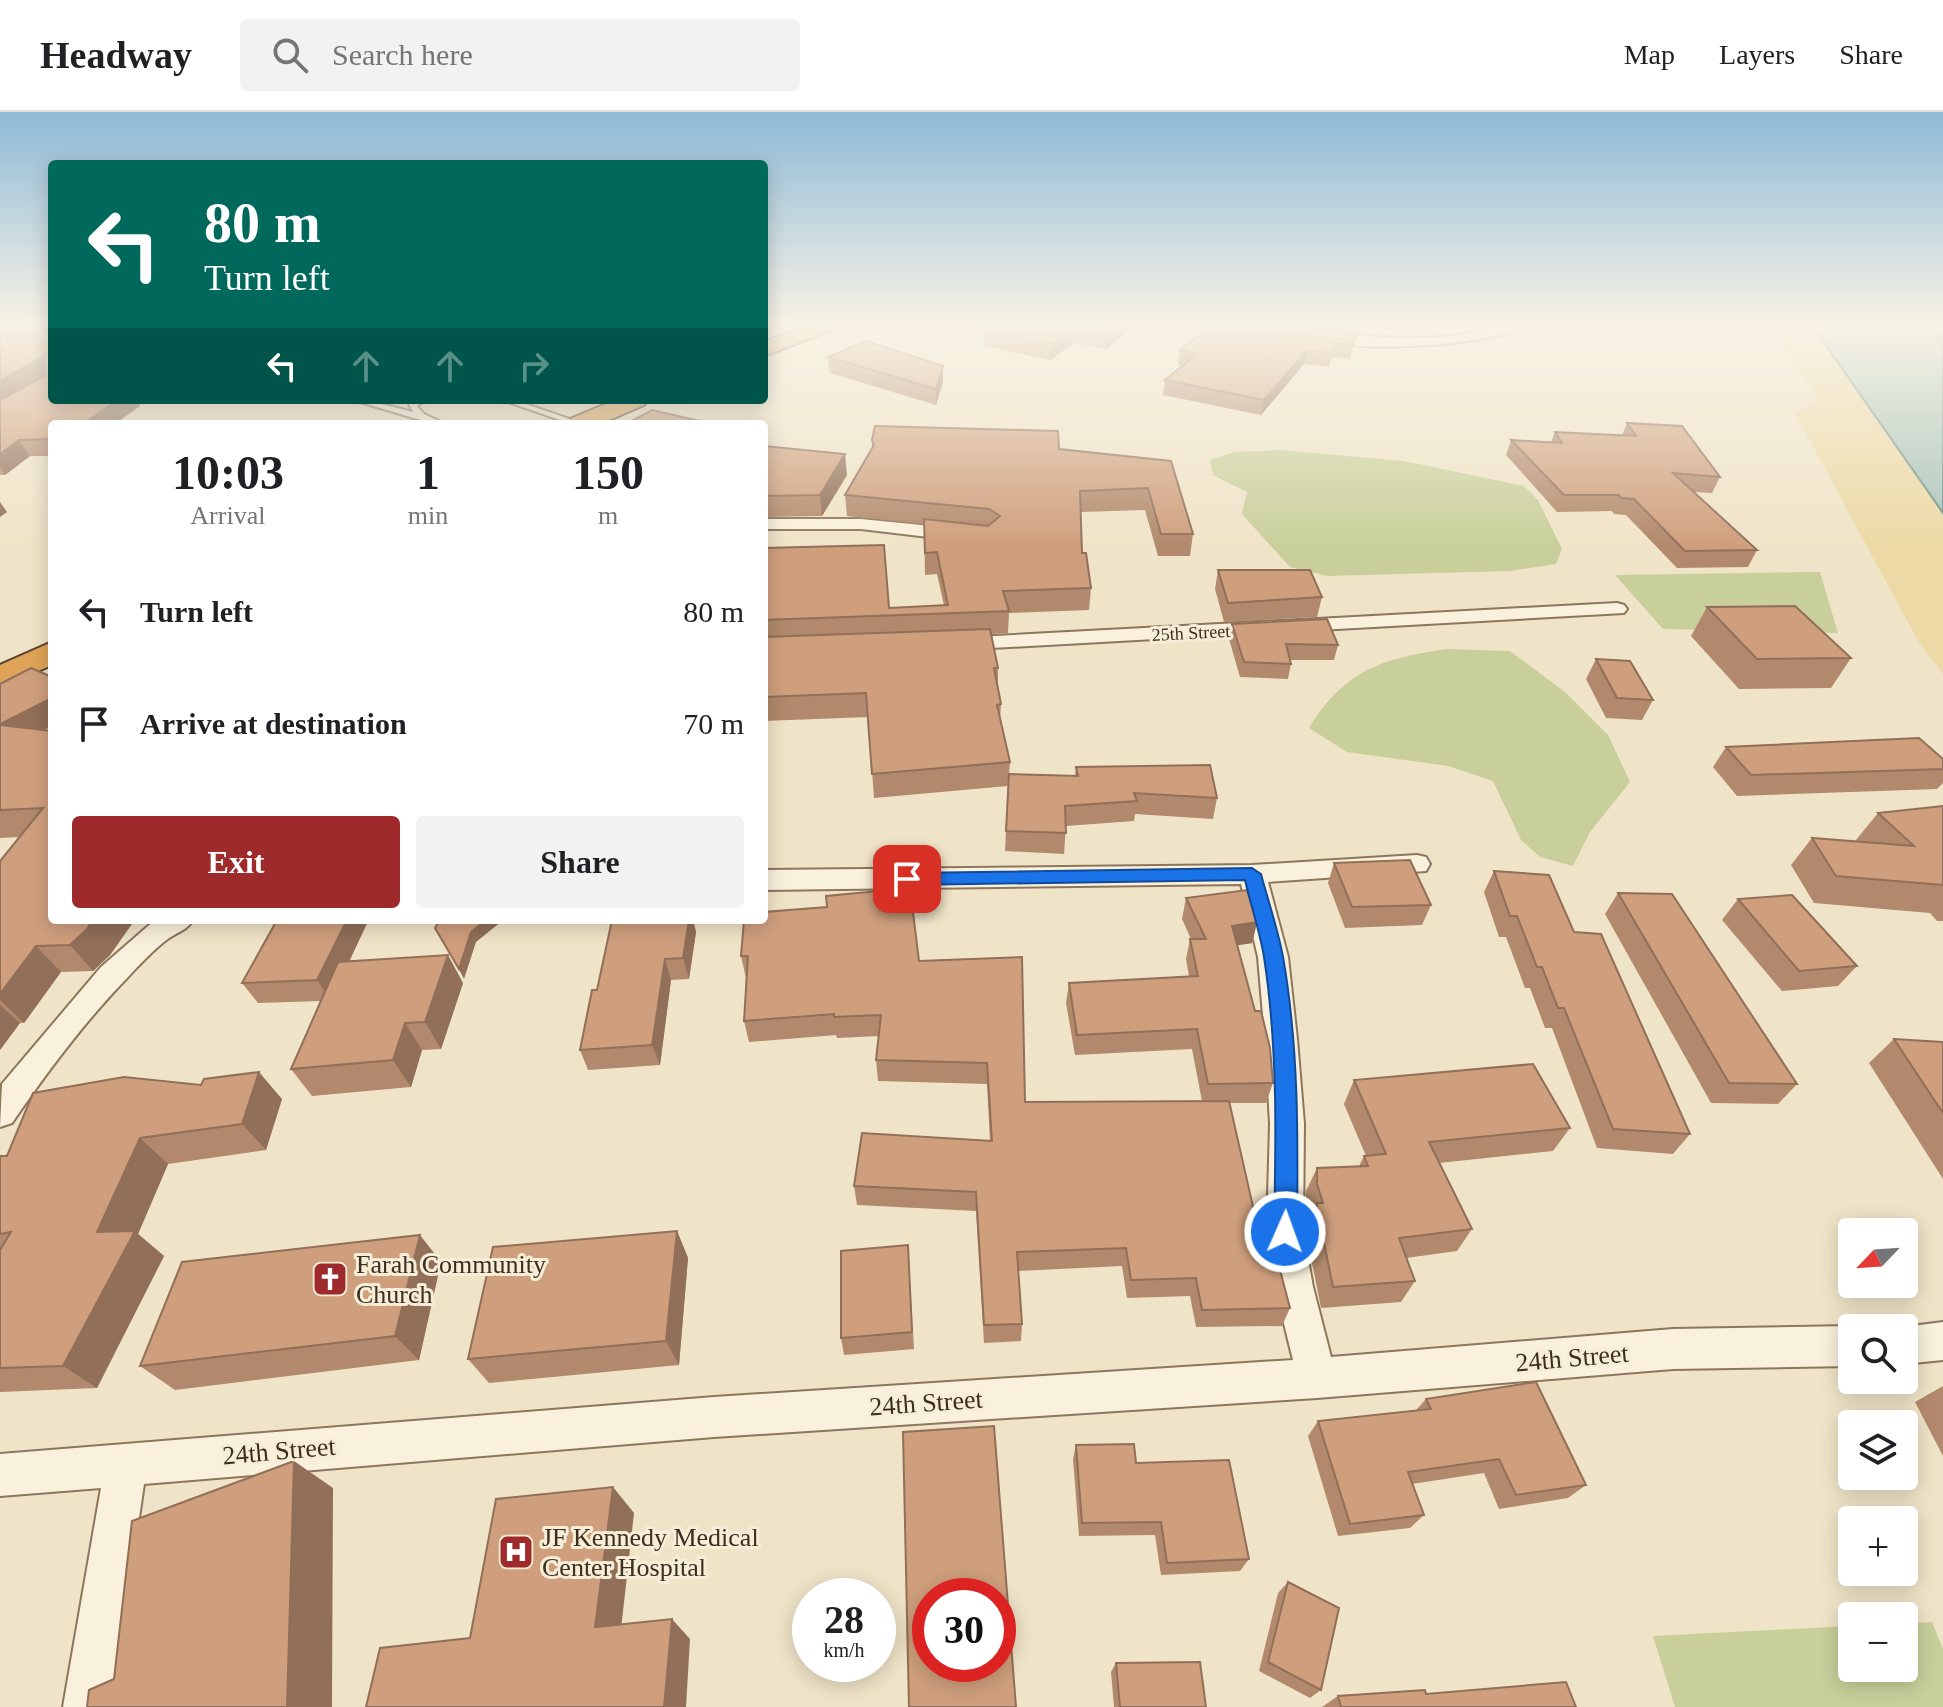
<!DOCTYPE html>
<meta charset="utf-8">
<style>
body{margin:0;font-family:"Times New Roman",serif;background:#f2f2f2;color:#202124;height:100vh;display:flex;flex-direction:column;font-size:30px;white-space:nowrap}
*{box-sizing:border-box;margin:0}
p{font-size:26px;color:#757577}
.icon{flex:none;width:44px;height:44px;fill:none;stroke:currentColor;stroke-width:2;stroke-linecap:round;stroke-linejoin:round}
.map{position:relative;flex:1;overflow:hidden}
.drawer{position:absolute;left:48px;top:308px;width:720px;height:504px;display:flex;flex-direction:column;background:#fff;border-radius:8px;box-shadow:0 4px 20px #0003}
.drawer>*{flex:none}
.hud{position:absolute;left:48px;top:48px;width:720px;height:244px;border-radius:8px;box-shadow:0 4px 20px #0003;background:#00695c;color:#fff;overflow:hidden}
.needle{width:52px;rotate:245deg}
.fabs{position:absolute;left:1838px;top:1106px;display:grid;gap:16px}
.fabs a{display:grid;place-items:center;width:80px;height:80px;border-radius:8px;background:#fff;box-shadow:0 4px 20px #0003;font-size:40px}
.speed{position:absolute;left:792px;top:1466px;display:flex;gap:16px;font-size:40px;font-weight:700;text-align:center}
.speed>*{display:grid;place-content:center;width:104px;height:104px;border-radius:50%;background:#fff;box-shadow:0 4px 20px #0003;line-height:1}
.speed small{font-size:20px;font-weight:400}
.speed .limit{border:12px solid #d22;background:#fff;color:#111}
.pin{position:absolute;display:grid;place-items:center;width:68px;height:68px;color:#fff;margin:-34px;border-radius:16px;box-shadow:0 4px 12px #0006}
.me{position:absolute;width:88px;margin:-44px;rotate:2deg;stroke-linejoin:round;filter:drop-shadow(0 0 6px #0008)}
.turn{display:flex;align-items:center;gap:28px;height:168px;padding:0 24px;font-size:36px}
.turn .icon{width:104px;height:104px;stroke-width:2.5}
.turn b{display:block;font-size:56px;line-height:68px}
.lanes{display:flex;align-items:center;height:76px;padding:0 24px;background:#0003;justify-content:center;gap:40px;direction:ltr}
.lanes .off{opacity:.35}
.eta{display:flex;justify-content:space-evenly;align-items:center;height:136px;text-align:center}
.eta b{font-size:48px;font-weight:600;line-height:56px}
.button{display:flex;gap:16px;margin-top:auto;padding:16px 24px}
.button a{flex:1;height:92px;border-radius:8px;background:#9e2a2b;color:#fff;font-size:32px;font-weight:600;line-height:92px;text-align:center}
.button a+a{background:#f2f2f2;color:#202124}
ul{padding:0;list-style:none}
li{display:flex;align-items:center;gap:24px;height:112px;padding:0 24px}
li div{flex:1}
li b{display:block;font-size:30px}
li em{font-style:normal}
header{display:flex;align-items:center;gap:48px;box-sizing:border-box;height:112px;padding:0 40px;background:#fff;border-bottom:2px solid #e0e0e0}
header strong{font-size:38px}
nav{display:flex;gap:44px;margin-inline-start:auto;font-size:28px}
.search{width:560px;height:72px;background:#f2f2f2;display:flex;align-items:center;gap:20px;box-sizing:border-box;padding:0 28px;border-radius:8px;color:#757577;font-size:30px}
.map>svg:first-child{display:block}
.green{fill:#c9cf9b}
.sand{fill:#ecd9a5}
.water{fill:#a9c4bc;stroke:#6f938a;stroke-width:2}
.lines{fill:none;stroke-linecap:round;stroke-linejoin:round}
.lane-casing{stroke:#8d765c;stroke-width:4}
.street-casing{stroke:#8d765c;stroke-width:4}
.highway-casing{stroke:#5b4430;stroke-width:4}
.lane{fill:#faf1dc;fill-rule:evenodd}
.street{fill:#faf1dc;fill-rule:evenodd}
.highway{fill:#e0a458;fill-rule:evenodd}
.wall{fill:#b2896c}
.shaded-wall{fill:#916f58}
.building{fill:#cf9f7d;stroke:#916f58;stroke-width:2;fill-rule:evenodd}
.route{fill:#1a73e8;stroke:#114b97;stroke-width:2}
.labels{text-anchor:middle;dominant-baseline:central;stroke-width:6;stroke-linejoin:round;paint-order:stroke}
.far-street-label{font-size:18px;fill:#3d2e20;stroke:#f7eed8}
.near-poi-label{font-size:26px;fill:#3d2e20;stroke:#f7eed8;text-anchor:start}
.near-street-label{font-size:26px;fill:#3d2e20;stroke:#f7eed8}
</style>
<header>
<strong>Headway</strong>
<div class="search"><svg class="icon" aria-label="search" viewBox="0 0 24 24"><circle cx="10" cy="10" r="6"/><path d="M15 15l6 6"/></svg>Search here</div>
<nav><a>Map</a><a>Layers</a><a>Share</a></nav>
</header>
<div class="map">
<svg width="1943" height="1595" viewBox="0 0 1943 1595">
<rect width="100%" height="100%" fill="#f0e4c8"/>
<g class="green">
<polygon points="1281,338 1404,349 1524,374 1538,388 1562,437 1556,452 1510,459 1327,464 1290,455 1242,402 1247,380 1213,363 1210,348 1234,340"/>
<polygon points="1820,460 1838,521 1663,517 1615,463"/>
<path d="M1446 537 1510 539 1565 580 1608 623 1630 670 1590 720 1573 754 1540 745 1521 728 1493 669 1448 654 1347 640 1309 616C1345 558 1381 547 1446 537Z"/>
<polygon points="1932,1510 1943,1537 1943,1595 1675,1595 1653,1524 1852,1514 1852,1556 1904,1556 1904,1512"/>
</g>
<polygon class="sand" points="1772,212 1811,212 1943,401 1943,562 1917,527 1795,301 1818,288"/>
<polygon class="water" points="1811,212 1943,212 1943,401"/>
<g class="lines">
<defs>
<g id="lane">
<polygon points="953,212 1002,216 1034,212 1002,220"/>
<polygon points="353,288 366,288 413,300 409,292 416,288 425,288 417,294 424,302 445,312 434,312"/>
<polygon points="502,288 514,288 584,312 572,312"/>
</g>
<g id="street">
<path d="M1508 212H1528C1500 234 1338 244 1310 223L1317 219C1381 227 1446 232 1508 212Z"/>
<polygon points="764,407 861,407 962,417 971,423 962,429 861,417 764,417"/>
<polygon points="1617,491 1624,493 1627,497 1624,501 957,538 946,532 957,526"/>
<polygon points="1417,743 1426,745 1430,752 1426,759 1268,770 1288,845 1297,927 1304,1012 1303,1120 1313,1175 1331,1245 1673,1217 1852,1214 1856,1216 1852,1216 1852,1254 1673,1257 1317,1286 714,1325 144,1372 111,1595 63,1595 101,1376 0,1384 0,1342 714,1285 1293,1248 1275,1175 1267,1120 1270,1012 1265,927 1258,845 1241,772 764,778 764,758 1252,753"/>
<path d="M155 808H193C187 818 178 820 169 826 154 837 141 851 128 865 85 909 47 960 12 1011L0 1015 2 972 101 855Z"/>
<polygon points="1943,1210 1943,1248 1904,1252 1904,1216 1896,1216"/>
</g>
<g id="highway">
<polygon points="811,212 840,212 837,216 764,244 764,230"/>
<polygon points="615,288 648,288 644,293 600,312 567,312 570,307"/>
<polygon points="52,530 52,553 0,576 0,553"/>
</g>
</defs>
<use href="#lane" class="lane-casing"/>
<use href="#street" class="street-casing"/>
<use href="#highway" class="highway-casing"/>
<use href="#lane" class="lane"/>
<use href="#street" class="street"/>
<use href="#highway" class="highway"/>
</g>
<g class="wall">
<polygon points="0,212 52,288 137,288 140,294 52,312 52,344 30,344 5,363 0,363"/>
<polygon points="1136,212 1106,237 1074,231 1050,248 984,234 984,219"/>
<polygon points="1214,212 1417,212 1415,220 1359,215 1357,222 1341,220 1356,222 1350,247 1332,245 1329,255 1304,252 1261,303 1163,283 1165,268 1183,254 1178,253 1180,238"/>
<polygon points="828,245 943,254 943,270 936,293 830,261"/>
<polygon points="1627,311 1720,365 1712,381 1693,380 1757,438 1748,455 1677,456 1626,403 1614,402 1612,399 1557,400 1506,343 1511,328 1551,330 1555,320 1622,323"/>
<polygon points="872,328 1059,337 1171,349 1193,422 1190,444 1158,444 1145,398 1081,400 1082,441 1091,476 1089,498 1009,501 1008,521 991,522 998,556 998,577 1001,592 1000,609 1010,650 1009,662 1075,664 1076,655 1217,686 1213,707 1135,702 1134,709 1066,714 1064,742 1005,739 1008,674 874,686 868,605 764,609 764,436 889,496 944,493 937,462 925,463 924,412 847,404 845,383 872,337"/>
<polygon points="764,334 847,363 822,404 764,405"/>
<polygon points="1218,458 1322,485 1317,505 1224,510 1215,477"/>
<polygon points="1707,495 1851,546 1831,576 1739,577 1691,524"/>
<polygon points="1232,512 1338,533 1334,548 1290,548 1291,552 1288,567 1240,565 1229,527"/>
<polygon points="1596,547 1653,588 1642,608 1606,606 1586,567"/>
<polygon points="52,565 52,614 44,618 52,808 134,809 110,843 93,859 61,860 24,911 20,911 0,938 0,749 20,725 0,726 0,572"/>
<polygon points="1726,635 1943,647 1943,671 1937,677 1737,684 1713,655"/>
<polygon points="1943,694 1943,809 1937,809 1930,801 1814,791 1791,753 1812,726 1857,729 1856,728 1878,701"/>
<polygon points="1334,751 1431,793 1422,813 1345,816 1328,771"/>
<polygon points="1494,759 1574,820 1690,1022 1673,1042 1597,1036 1552,916 1545,916 1530,876 1525,876 1506,825 1499,825 1484,780"/>
<polygon points="1618,781 1797,972 1778,992 1711,991 1605,802"/>
<polygon points="1186,786 1257,810 1252,831 1237,833 1273,971 1266,991 1229,991 1254,1099 1280,1158 1290,1196 1282,1214 1196,1215 1190,1184 1127,1186 1122,1154 1018,1159 1022,1212 1021,1229 984,1231 976,1099 857,1093 854,1074 990,1029 987,972 878,969 876,948 879,924 837,926 836,923 749,930 744,909 746,866 741,844 919,849 1025,990 1202,989 1192,937 1075,943 1066,891 1069,871 1189,864 1186,847 1190,827 1191,827 1182,807"/>
<polygon points="1738,787 1857,854 1838,874 1782,879 1722,808"/>
<polygon points="612,808 693,808 696,820 689,867 671,868 660,953 588,958 580,938 597,878"/>
<polygon points="368,809 349,849 463,871 441,937 422,938 411,975 312,984 291,957 321,889 258,891 242,871"/>
<polygon points="1894,927 1943,930 1943,1067 1869,951"/>
<polygon points="1354,968 1570,1016 1553,1039 1439,1051 1472,1117 1457,1139 1406,1146 1415,1169 1401,1190 1321,1196 1306,1120 1306,1114 1310,1106 1306,1094 1306,1079 1317,1056 1359,1054 1364,1044 1366,1044 1344,992"/>
<polygon points="282,987 266,1038 168,1052 138,1122 164,1144 97,1276 0,1280 0,1044"/>
<polygon points="677,1119 688,1146 679,1253 489,1271 468,1247"/>
<polygon points="908,1133 914,1237 844,1243 841,1226"/>
<polygon points="441,1150 419,1248 175,1278 140,1254"/>
<polygon points="1943,1274 1943,1344 1915,1290"/>
<polygon points="1426,1287 1586,1373 1568,1386 1499,1397 1484,1361 1412,1372 1424,1403 1410,1416 1338,1424 1308,1324 1318,1309 1416,1298"/>
<polygon points="1076,1333 1136,1351 1249,1447 1240,1459 1161,1463 1155,1423 1079,1424 1073,1347"/>
<polygon points="1288,1470 1321,1578 1310,1586 1259,1559 1278,1481"/>
<polygon points="1116,1551 1206,1595 1114,1595 1111,1560"/>
<polygon points="1426,1582 1576,1595 1322,1595 1338,1584"/>
</g>
<g class="shaded-wall">
<polygon points="1120,212 1136,212 1106,237 1107,222"/>
<polygon points="1075,217 1074,231 1050,248 1051,232"/>
<polygon points="1307,238 1304,252 1261,303 1264,288"/>
<polygon points="44,244 52,259 0,290 0,269"/>
<polygon points="943,254 943,270 936,293 936,277"/>
<polygon points="118,288 137,288 140,294 115,312 83,312"/>
<polygon points="19,328 30,344 5,363 0,355 0,342"/>
<polygon points="845,342 847,363 822,404 820,383"/>
<polygon points="0,390 7,400 0,405"/>
<polygon points="52,586 52,614 14,634 0,612"/>
<polygon points="93,808 134,809 110,843 93,859 70,833"/>
<polygon points="347,808 367,808 368,809 331,889 317,868"/>
<polygon points="486,808 502,809 476,830 464,867 459,857 471,820"/>
<polygon points="689,808 693,808 696,820 689,867 683,846"/>
<polygon points="1257,810 1252,831 1227,835 1232,814"/>
<polygon points="36,834 61,860 24,911 0,888 0,882"/>
<polygon points="448,843 463,871 441,937 425,910"/>
<polygon points="665,847 671,868 660,953 652,933"/>
<polygon points="0,893 20,911 0,938"/>
<polygon points="405,911 422,938 411,975 393,948"/>
<polygon points="259,960 282,987 266,1038 242,1012"/>
<polygon points="140,1026 168,1052 138,1122 164,1144 97,1276 63,1254 97,1120"/>
<polygon points="677,1119 688,1146 679,1253 666,1229"/>
<polygon points="420,1123 441,1150 419,1248 395,1224"/>
<polygon points="294,1349 333,1376 332,1595 287,1595"/>
<polygon points="613,1375 634,1401 619,1535 595,1515"/>
<polygon points="672,1507 690,1527 686,1595 664,1595"/>
</g>
<g class="building">
<polygon points="0,212 52,212 52,288 118,288 83,312 52,312 52,327 19,328 0,342 0,288 45,264 44,244 0,269"/>
<polygon points="985,212 1120,212 1107,222 1075,217 1051,232 984,219"/>
<polygon points="1214,212 1278,212 1356,222 1353,233 1335,231 1332,241 1307,238 1264,288 1165,268 1197,242 1180,238"/>
<polygon points="866,229 943,254 936,277 828,245"/>
<polygon points="652,298 700,309 700,312 626,312"/>
<polygon points="1627,311 1682,314 1720,365 1673,361 1757,438 1685,439 1634,387 1621,386 1619,383 1564,383 1511,328 1562,331 1555,320 1636,324"/>
<polygon points="875,314 1058,319 1059,337 1171,349 1193,422 1161,422 1148,376 1080,379 1082,441 1086,441 1091,476 1003,479 1009,499 764,508 764,436 884,433 889,496 948,493 937,440 925,441 924,407 988,414 1000,404 989,397 845,383 874,333 872,328"/>
<polygon points="764,334 845,342 820,383 764,384"/>
<polygon points="1218,458 1310,458 1322,485 1228,491"/>
<polygon points="1795,494 1851,546 1757,547 1707,495"/>
<polygon points="1327,507 1338,533 1286,532 1291,552 1244,550 1232,512"/>
<polygon points="990,517 998,556 994,556 1001,592 997,593 1010,650 872,662 866,581 764,585 764,525"/>
<polygon points="1596,547 1630,549 1653,588 1617,586"/>
<polygon points="31,556 52,565 52,586 0,612 0,572"/>
<polygon points="0,613 52,619 52,808 93,808 87,817 70,833 36,834 0,882 0,749 43,696 0,698"/>
<polygon points="1919,626 1943,647 1943,657 1751,663 1726,635"/>
<polygon points="1210,653 1217,686 1134,681 1137,689 1065,694 1066,721 1006,719 1009,662 1078,664 1076,655"/>
<polygon points="1943,694 1943,773 1836,764 1812,726 1914,734 1878,701"/>
<polygon points="1410,748 1431,793 1352,795 1334,751"/>
<polygon points="1494,759 1549,763 1574,820 1601,822 1690,1022 1613,1017 1564,896 1558,896 1542,855 1537,855 1517,804 1510,804"/>
<polygon points="910,776 919,849 1022,845 1025,990 1229,989 1254,1099 1272,1097 1280,1158 1290,1196 1202,1198 1196,1166 1131,1168 1126,1136 1017,1140 1022,1212 984,1213 976,1080 854,1074 862,1021 992,1029 987,951 876,948 881,903 834,905 834,902 744,909 748,844 741,844 744,808 764,808 764,800 827,795 826,784"/>
<polygon points="1247,778 1257,810 1232,814 1255,899 1261,899 1270,936 1273,971 1208,972 1197,917 1077,923 1069,871 1198,864 1190,827 1206,827 1186,786"/>
<polygon points="1618,781 1672,782 1797,972 1729,971"/>
<polygon points="1792,783 1857,854 1799,859 1738,787"/>
<polygon points="277,808 347,808 317,868 242,871"/>
<polygon points="440,808 486,808 471,820 459,857 435,816"/>
<polygon points="612,808 689,808 683,846 665,847 652,933 580,938 592,878 597,878"/>
<polygon points="448,843 425,910 405,911 393,948 291,957 338,850"/>
<polygon points="1894,927 1943,930 1943,1001"/>
<polygon points="1533,952 1570,1016 1429,1030 1472,1117 1399,1126 1415,1169 1333,1175 1317,1097 1317,1091 1323,1091 1317,1072 1317,1056 1368,1054 1364,1044 1386,1042 1354,968"/>
<polygon points="259,960 242,1012 140,1026 97,1120 135,1119 63,1254 0,1256 0,1138 11,1120 0,1122 0,1044 7,1044 33,981 124,965 201,973 204,967"/>
<polygon points="677,1119 666,1229 468,1247 493,1135"/>
<polygon points="420,1123 395,1224 140,1254 182,1150"/>
<polygon points="908,1133 912,1220 841,1226 841,1139"/>
<polygon points="1536,1270 1586,1373 1516,1383 1499,1347 1408,1360 1424,1403 1350,1412 1318,1309 1431,1297 1426,1287"/>
<path d="M994 1314 1016 1595H909L903 1320ZM930 1484H998V1552H930Z"/>
<polygon points="1134,1332 1136,1351 1229,1348 1249,1447 1167,1451 1161,1410 1082,1411 1076,1333"/>
<polygon points="294,1349 287,1595 87,1595 89,1578 114,1567 132,1409"/>
<polygon points="613,1375 595,1515 672,1507 664,1595 366,1595 380,1536 470,1526 496,1387"/>
<polygon points="1288,1470 1339,1496 1321,1578 1268,1550"/>
<polygon points="1200,1550 1206,1595 1120,1595 1116,1551"/>
<polygon points="1566,1570 1576,1595 1341,1595 1338,1584 1425,1578 1426,1582"/>
</g>
<linearGradient id="sky" x2="0" y2="1"><stop stop-color="#8fbad6"/><stop offset="0.49" stop-color="#f8f3e6"/><stop offset="1" stop-color="#f8f3e6" stop-opacity="0"/></linearGradient>
<rect width="1943" height="435" fill="url(#sky)"/>
<path class="route" d="M1252 756 1261 762C1268 789 1278 817 1283 845 1299 935 1298 1029 1297 1120L1294 1127 1285 1131 1277 1127 1274 1120C1276 1029 1278 936 1264 845 1260 820 1251 794 1245 768L907 773 898 767 907 761Z"/>
<defs>
<symbol id="church-square" viewBox="-11 -11 22 22"><rect x="-9" y="-9" width="18" height="18" rx="4" fill="#9e2a2b" stroke="#f7eed8"/><path d="M-1.2-6h2.4v3.5h3.3v2.4h-3.3V6h-2.4V-.1h-3.3v-2.4h3.3Z" fill="#fff"/></symbol>
<symbol id="hospital-square" viewBox="-11 -11 22 22"><rect x="-9" y="-9" width="18" height="18" rx="4" fill="#9e2a2b" stroke="#f7eed8"/><path d="M-5-5h3v3.5h4V-5h3V5h-3V1.5h-4V5h-3Z" fill="#fff"/></symbol>
</defs>
<g fill-rule="evenodd">
<use href="#church-square" x="310" y="1147" width="40" height="40"/>
<use href="#hospital-square" x="496" y="1420" width="40" height="40"/>
</g>
<g class="labels">
<g class="far-street-label">
<text transform="translate(1191 521) rotate(-3)">25th Street</text>
</g>
<g class="near-poi-label">
<text x="356" y="1152">Farah Community<tspan x="356" dy="30">Church</tspan></text>
<text x="542" y="1425">JF Kennedy Medical<tspan x="542" dy="30">Center Hospital</tspan></text>
</g>
<g class="near-street-label">
<text transform="translate(1572 1246) rotate(-5)">24th Street</text>
<text transform="translate(926 1291) rotate(-4)">24th Street</text>
<text transform="translate(279 1339) rotate(-5)">24th Street</text>
</g>
</g>
</svg>
<div class="fabs">
<a><svg class="needle" viewBox="-14 -14 28 28"><path d="M0-13l5 13h-10z" fill="#e53935"/><path d="M0 13l5-13h-10z" fill="#757577"/></svg></a>
<a><svg class="icon" aria-label="search" viewBox="0 0 24 24"><circle cx="10" cy="10" r="6"/><path d="M15 15l6 6"/></svg></a>
<a><svg class="icon" aria-label="layers" viewBox="0 0 24 24"><path d="M12 4l9 5-9 5-9-5zM3 14l9 5 9-5"/></svg></a>
<a>+</a>
<a>−</a>
</div>
<div class="speed"><div>28<small>km/h</small></div><div class="limit">30</div></div>
<div class="pin" style="left:907px;top:767px;background:#d93025"><svg class="icon" aria-label="arrive" viewBox="0 0 24 24"><path d="M6 21V4h12l-3 4 3 4H6"/></svg></div>
<svg class="me" style="left:1285px;top:1120px" viewBox="-20 -20 40 40"><circle r="17" fill="#1a73e8" stroke="#fff" stroke-width="3"/><path d="M0-11L8 9 0 5-8 9z" fill="#fff"/></svg>
<div class="hud">
<div class="turn"><svg class="icon" aria-label="left" viewBox="0 0 24 24"><path d="M17 20v-9H6M10 6l-5 5 5 5"/></svg><div><b>80 m</b>Turn left</div></div>
<div class="lanes"><svg class="icon" aria-label="left" viewBox="0 0 24 24"><path d="M17 20v-9H6M10 6l-5 5 5 5"/></svg><svg class="icon off" aria-label="ahead" viewBox="0 0 24 24"><path d="M12 20V5M6 11l6-6 6 6"/></svg><svg class="icon off" aria-label="ahead" viewBox="0 0 24 24"><path d="M12 20V5M6 11l6-6 6 6"/></svg><svg class="icon off" aria-label="right" viewBox="0 0 24 24"><path d="M7 20v-9h11M14 6l5 5-5 5"/></svg></div>
</div>
<section class="drawer">
<div class="eta">
<div><b>10:03</b><p>Arrival</p></div>
<div><b>1</b><p>min</p></div>
<div><b>150</b><p>m</p></div>
</div>
<ul>
<li><svg class="icon" aria-label="left" viewBox="0 0 24 24"><path d="M17 20v-9H6M10 6l-5 5 5 5"/></svg><div><b>Turn left</b></div><em>80 m</em></li>
<li><svg class="icon" aria-label="arrive" viewBox="0 0 24 24"><path d="M6 21V4h12l-3 4 3 4H6"/></svg><div><b>Arrive at destination</b></div><em>70 m</em></li>
</ul>
<div class="button"><a>Exit</a><a>Share</a></div>
</section>
</div>
